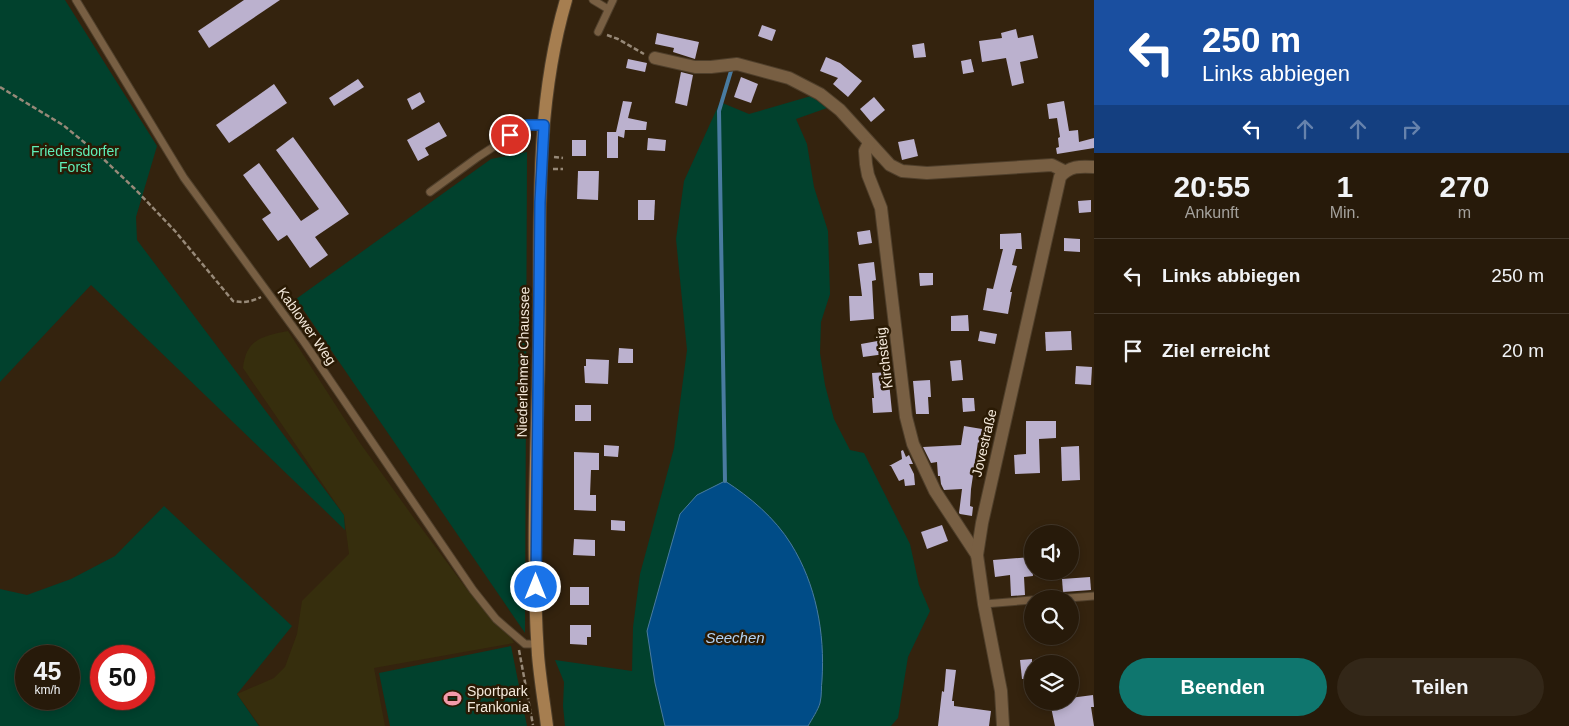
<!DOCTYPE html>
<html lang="de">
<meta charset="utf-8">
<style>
body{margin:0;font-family:Helvetica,sans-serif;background:#332718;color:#f1f3f6;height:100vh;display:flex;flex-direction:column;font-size:19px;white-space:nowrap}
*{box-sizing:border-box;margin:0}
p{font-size:16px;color:#a4a19c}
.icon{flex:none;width:28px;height:28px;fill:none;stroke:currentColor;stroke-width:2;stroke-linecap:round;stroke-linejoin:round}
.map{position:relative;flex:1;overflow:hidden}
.drawer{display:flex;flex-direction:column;background:#271a0a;width:475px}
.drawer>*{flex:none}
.hud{background:#1a4fa0;color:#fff;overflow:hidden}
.buttons{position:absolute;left:1024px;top:525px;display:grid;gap:10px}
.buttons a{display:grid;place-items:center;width:55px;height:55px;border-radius:50%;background:#271a0a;box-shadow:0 2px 8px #0003,0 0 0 1px #43382b;font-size:25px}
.speed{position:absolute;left:15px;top:645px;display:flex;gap:10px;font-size:25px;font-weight:700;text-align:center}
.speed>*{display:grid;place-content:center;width:65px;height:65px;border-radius:50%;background:#271a0a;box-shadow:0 2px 8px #0003,0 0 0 1px #43382b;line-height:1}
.speed small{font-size:12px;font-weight:400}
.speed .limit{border:8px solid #d22;background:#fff;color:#111}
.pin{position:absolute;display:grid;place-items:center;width:42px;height:42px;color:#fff;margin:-21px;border:2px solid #fff;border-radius:50%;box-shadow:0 1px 5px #0007}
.me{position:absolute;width:55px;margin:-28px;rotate:0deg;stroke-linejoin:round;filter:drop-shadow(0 0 4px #0008)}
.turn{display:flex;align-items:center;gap:18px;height:105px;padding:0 25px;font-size:22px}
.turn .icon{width:65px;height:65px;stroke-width:2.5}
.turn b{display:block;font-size:35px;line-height:42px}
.lanes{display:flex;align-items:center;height:48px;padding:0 25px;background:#0003;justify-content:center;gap:25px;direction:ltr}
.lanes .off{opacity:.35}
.eta{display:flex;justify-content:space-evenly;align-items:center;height:85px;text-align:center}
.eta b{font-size:30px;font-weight:700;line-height:35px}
.button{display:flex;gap:10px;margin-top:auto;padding:10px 25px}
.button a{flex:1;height:58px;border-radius:30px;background:#0f766e;color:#fff;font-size:20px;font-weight:700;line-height:58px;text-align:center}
.button a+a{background:#332718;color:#f1f3f6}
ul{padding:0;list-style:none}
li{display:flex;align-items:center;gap:15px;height:75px;padding:0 25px;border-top:1px solid #43382b}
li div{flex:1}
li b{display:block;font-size:19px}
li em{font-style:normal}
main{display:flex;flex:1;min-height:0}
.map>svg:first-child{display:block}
.green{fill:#01412d;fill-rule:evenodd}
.sand{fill:#362e0d}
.water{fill:#004c87;stroke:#497ba0}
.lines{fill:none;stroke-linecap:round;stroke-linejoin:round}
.stream{stroke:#497ba0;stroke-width:4}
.building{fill:#bbb1ce}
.service-casing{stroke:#4f3f2b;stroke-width:9}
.minor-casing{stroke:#4f3f2b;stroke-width:14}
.secondary-casing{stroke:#4f3f2b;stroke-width:14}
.path{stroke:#978978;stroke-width:2.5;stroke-dasharray:5 2.5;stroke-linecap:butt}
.service{stroke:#785f43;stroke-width:7}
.minor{stroke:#785f43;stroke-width:12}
.secondary{stroke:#a67e50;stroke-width:12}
.route-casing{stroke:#114b97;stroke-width:12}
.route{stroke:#1a73e8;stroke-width:9}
.labels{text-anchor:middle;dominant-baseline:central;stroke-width:5;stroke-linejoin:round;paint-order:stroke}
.park-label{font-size:14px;fill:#5fefb8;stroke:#2a1a04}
.street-label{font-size:14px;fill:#f4e9db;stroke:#2a1a04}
.poi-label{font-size:14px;fill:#f4e9db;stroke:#2a1a04;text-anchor:start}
.water-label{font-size:15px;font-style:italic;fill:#b3d3f5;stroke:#2a1a04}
</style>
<main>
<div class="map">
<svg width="1094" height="726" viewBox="0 0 1094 726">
<rect width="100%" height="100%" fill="#34230e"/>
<g class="green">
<polygon points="0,0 65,0 157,146 136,217 137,240 344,515 345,530 91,285 0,382"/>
<polygon points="811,96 827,108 796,119 807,144 814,187 828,231 830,294 821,322 820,353 825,385 834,419 850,450 864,453 910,544 919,585 930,611 908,657 898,718 891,726 808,726 820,704 661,581 647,631 655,683 665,726 565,726 563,706 564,682 555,660 632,671 633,627 640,574 674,448 687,350 676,239 684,181 720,102 749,114"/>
<polygon points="527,152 525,633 296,299 491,159"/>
<path d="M164 506 292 626 237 694 259 726H0V589L27 595 71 579 115 556ZM26 656H69V699H26ZM144 656V699H101V656Z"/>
<polygon points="511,646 527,726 390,726 379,673"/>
</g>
<path class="sand" d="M288 331 360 443 411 514 469 592 506 629 514 643 374 668 385 726H260L237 694 274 678 285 667 297 634 302 601 349 554 344 515 243 368C246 339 263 336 288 331Z"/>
<path class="water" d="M725 481C750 497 775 518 791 544 816 584 825 633 822 680 821 687 822 695 820 703 818 710 812 719 808 726H665L655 683 647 631 680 514 697 495Z"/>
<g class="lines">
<polyline class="stream" points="725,481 719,111 731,71"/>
</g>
<g class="building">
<polygon points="244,0 280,0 209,48 198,31"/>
<polygon points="762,25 776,30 772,41 758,36"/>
<polygon points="1016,29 1018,38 1033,35 1038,58 1020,62 1024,83 1012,86 1006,58 982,62 979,41 1002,38 1001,33"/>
<polygon points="657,33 699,42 695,59 673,52 674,48 655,44"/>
<polygon points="924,43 926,57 914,58 912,45"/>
<polygon points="826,57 840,63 862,81 848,97 833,84 838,78 820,71"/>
<polygon points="628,59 647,63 645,72 626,68"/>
<polygon points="971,59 974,72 963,74 961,61"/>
<polygon points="681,72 693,75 687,106 675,103"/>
<polygon points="741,77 758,84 751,103 734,97"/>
<polygon points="358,79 364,87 334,106 329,98"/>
<polygon points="274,84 287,103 229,143 216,125"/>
<polygon points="420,92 425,102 412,110 407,99"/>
<polygon points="874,97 885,110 871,122 860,109"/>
<polygon points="623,101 632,102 628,118 647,122 646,130 625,130 624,138 618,136 618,158 607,158 607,132 616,132"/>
<polygon points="1064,101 1069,131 1078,130 1079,142 1094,138 1094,148 1057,154 1056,148 1059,147 1058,138 1060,137 1057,118 1049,119 1047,104"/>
<polygon points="439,122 447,136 425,148 429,155 418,161 407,140"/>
<polygon points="293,137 349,214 315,237 328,255 310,268 287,235 278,241 262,219 271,213 243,175 259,163 301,221 319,209 276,150"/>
<polygon points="648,138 666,140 665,151 647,150"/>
<polygon points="914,139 918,156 902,160 898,142"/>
<rect x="572" y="140" width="14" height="16"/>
<polygon points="578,171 599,171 598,200 577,199"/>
<polygon points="638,200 655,200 654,220 638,220"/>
<polygon points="1091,200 1091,212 1079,213 1078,201"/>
<polygon points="870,230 872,243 859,245 857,232"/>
<polygon points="1021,233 1022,249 1016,249 1012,265 1017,266 1010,292 1012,292 1008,314 983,310 987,288 993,289 1003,249 1000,249 1000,234"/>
<polygon points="1064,238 1080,239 1080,252 1064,251"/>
<polygon points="874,262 876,280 872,281 874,319 850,321 849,296 862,296 858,264"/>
<polygon points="919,273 933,273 933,285 920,286"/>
<polygon points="968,315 969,331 951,331 951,316"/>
<polygon points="980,331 997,334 995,344 978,341"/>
<polygon points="1071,331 1072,350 1046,351 1045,332"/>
<polygon points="883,340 885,354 863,357 861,344"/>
<polygon points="619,348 633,349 633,363 618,363"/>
<polygon points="586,359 609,360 608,384 585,383 584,366 586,366"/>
<polygon points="961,360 963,380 952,381 950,361"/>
<polygon points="1076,366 1092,367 1091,385 1075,384"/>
<polygon points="888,372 892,412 873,413 872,398 874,398 872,373"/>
<polygon points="930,380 931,397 928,397 929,414 916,414 913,381"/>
<polygon points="962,398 974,398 975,411 963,412"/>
<rect x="575" y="405" width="16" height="16"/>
<polygon points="1026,421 1056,421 1056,438 1039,439 1040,473 1015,474 1014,455 1026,454"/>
<polygon points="964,426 982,429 979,443 978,442 971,489 970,506 973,507 972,516 960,514 959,513 962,489 944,490 941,484 940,476 938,476 937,462 931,463 923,447 961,445"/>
<polygon points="604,445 619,446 618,457 604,456"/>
<polygon points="1079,446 1080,480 1062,481 1061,447"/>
<polygon points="903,450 906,457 909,455 913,464 909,464 914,474 915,485 905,486 904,479 899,481 891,466 889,466 902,459 901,451"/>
<polygon points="574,452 599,453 599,470 591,470 590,495 596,495 596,511 574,510"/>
<polygon points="611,520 625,521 625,531 611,530"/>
<polygon points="942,525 948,541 927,549 921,532"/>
<polygon points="574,539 595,540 595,556 573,555"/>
<polygon points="1031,557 1033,576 1024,577 1025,595 1011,596 1010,575 995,577 993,560"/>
<polygon points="1090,577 1091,590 1063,592 1062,579"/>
<rect x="570" y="587" width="19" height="18"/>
<polygon points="570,625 591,625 591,637 587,637 587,645 570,644"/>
<polygon points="1032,659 1032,678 1022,679 1020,660"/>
<polygon points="946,669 956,670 952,701 954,701 954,706 991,711 989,726 938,726 942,691 944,692"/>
<polygon points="1093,695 1094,707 1091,707 1094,726 1055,726 1051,707 1070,703 1070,698"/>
</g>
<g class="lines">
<defs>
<g id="service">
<polyline points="76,0 184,178 304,342 473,590 496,619 525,644 538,644"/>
<polyline points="593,0 608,9"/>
<polyline points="598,32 613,0"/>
<polyline points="430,192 478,157 527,125 544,125"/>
<polyline points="1056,599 1094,596"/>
<polyline points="984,604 1032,600"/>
</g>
<g id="minor">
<polyline points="655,58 695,67 711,67 737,64 789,78 820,94 840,110 890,165 902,171 927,173 1052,165 1064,171"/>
<polyline points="869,143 865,151 866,164 868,175 881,208 906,417 913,444 935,491 977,555"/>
<path d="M1003 726 1001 691 984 604 977 555 982 523 1060 177C1069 166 1080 166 1094 167"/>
</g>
<path id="secondary" d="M547 726C544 702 540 679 538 655 531 552 537 448 539 345 541 230 533 112 566 0"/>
</defs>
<use href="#service" class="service-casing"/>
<use href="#minor" class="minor-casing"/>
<use href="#secondary" class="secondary-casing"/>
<g class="path">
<polyline points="607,35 618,39 644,54"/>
<path d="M0 87 63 125 96 152 135 189 175 231 233 301C243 303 251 302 261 297"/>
<polyline points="554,157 563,158"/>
<polyline points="553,169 563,169"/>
<polyline points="519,650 533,725"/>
</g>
<use href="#service" class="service"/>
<use href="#minor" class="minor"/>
<use href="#secondary" class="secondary"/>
</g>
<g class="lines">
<defs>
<polyline id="route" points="510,135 527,125 544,125 540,202 536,587"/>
</defs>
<use href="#route" class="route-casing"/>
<use href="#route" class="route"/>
</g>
<defs>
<symbol id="stadium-bare" viewBox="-9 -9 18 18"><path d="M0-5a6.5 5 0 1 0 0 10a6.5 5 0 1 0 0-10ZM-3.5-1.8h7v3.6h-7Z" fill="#f39aaa" stroke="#2a1a04" stroke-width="2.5" paint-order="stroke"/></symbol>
</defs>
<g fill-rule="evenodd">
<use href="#stadium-bare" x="440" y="686" width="25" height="25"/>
</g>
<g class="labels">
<g class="park-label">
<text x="75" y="151">Friedersdorfer<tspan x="75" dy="16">Forst</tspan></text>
</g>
<g class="street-label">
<text transform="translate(307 326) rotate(55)">Kablower Weg</text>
<text transform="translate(884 358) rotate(-97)">Kirchsteig</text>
<text transform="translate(523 362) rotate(-89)">Niederlehmer Chaussee</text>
<text transform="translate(984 443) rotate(-77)">Jovestraße</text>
</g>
<g class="poi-label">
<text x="467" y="691">Sportpark<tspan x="467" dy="16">Frankonia</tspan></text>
</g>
<g class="water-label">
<text x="735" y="637">Seechen</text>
</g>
</g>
</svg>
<div class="buttons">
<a><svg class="icon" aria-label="sound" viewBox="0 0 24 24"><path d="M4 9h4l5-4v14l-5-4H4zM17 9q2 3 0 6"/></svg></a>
<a><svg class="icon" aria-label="search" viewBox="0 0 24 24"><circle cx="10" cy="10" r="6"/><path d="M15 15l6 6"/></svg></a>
<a><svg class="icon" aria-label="layers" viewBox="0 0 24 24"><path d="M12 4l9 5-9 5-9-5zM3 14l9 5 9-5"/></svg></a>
</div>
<div class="speed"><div>45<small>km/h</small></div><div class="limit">50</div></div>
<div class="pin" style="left:510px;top:135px;background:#d93025"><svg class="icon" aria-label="arrive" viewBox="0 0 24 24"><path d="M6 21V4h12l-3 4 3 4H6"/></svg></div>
<svg class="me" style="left:536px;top:587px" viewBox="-20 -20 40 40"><circle r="17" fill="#1a73e8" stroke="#fff" stroke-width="3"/><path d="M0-11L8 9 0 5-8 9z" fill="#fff"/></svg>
</div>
<section class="drawer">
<div class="hud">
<div class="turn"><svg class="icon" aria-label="left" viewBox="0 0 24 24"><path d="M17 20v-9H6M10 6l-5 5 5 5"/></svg><div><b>250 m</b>Links abbiegen</div></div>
<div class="lanes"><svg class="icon" aria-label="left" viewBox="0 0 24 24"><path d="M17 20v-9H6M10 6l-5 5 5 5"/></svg><svg class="icon off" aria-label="ahead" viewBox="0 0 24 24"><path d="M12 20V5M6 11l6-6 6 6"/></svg><svg class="icon off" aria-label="ahead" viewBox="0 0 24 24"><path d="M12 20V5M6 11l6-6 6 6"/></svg><svg class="icon off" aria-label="right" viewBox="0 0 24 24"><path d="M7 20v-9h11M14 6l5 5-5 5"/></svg></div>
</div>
<div class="eta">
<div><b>20:55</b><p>Ankunft</p></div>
<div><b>1</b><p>Min.</p></div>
<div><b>270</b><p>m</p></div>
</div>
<ul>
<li><svg class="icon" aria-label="left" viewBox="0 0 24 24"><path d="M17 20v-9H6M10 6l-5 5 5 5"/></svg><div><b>Links abbiegen</b></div><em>250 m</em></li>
<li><svg class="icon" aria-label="arrive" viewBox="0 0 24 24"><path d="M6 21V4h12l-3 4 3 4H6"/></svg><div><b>Ziel erreicht</b></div><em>20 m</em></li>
</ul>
<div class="button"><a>Beenden</a><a>Teilen</a></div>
</section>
</main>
